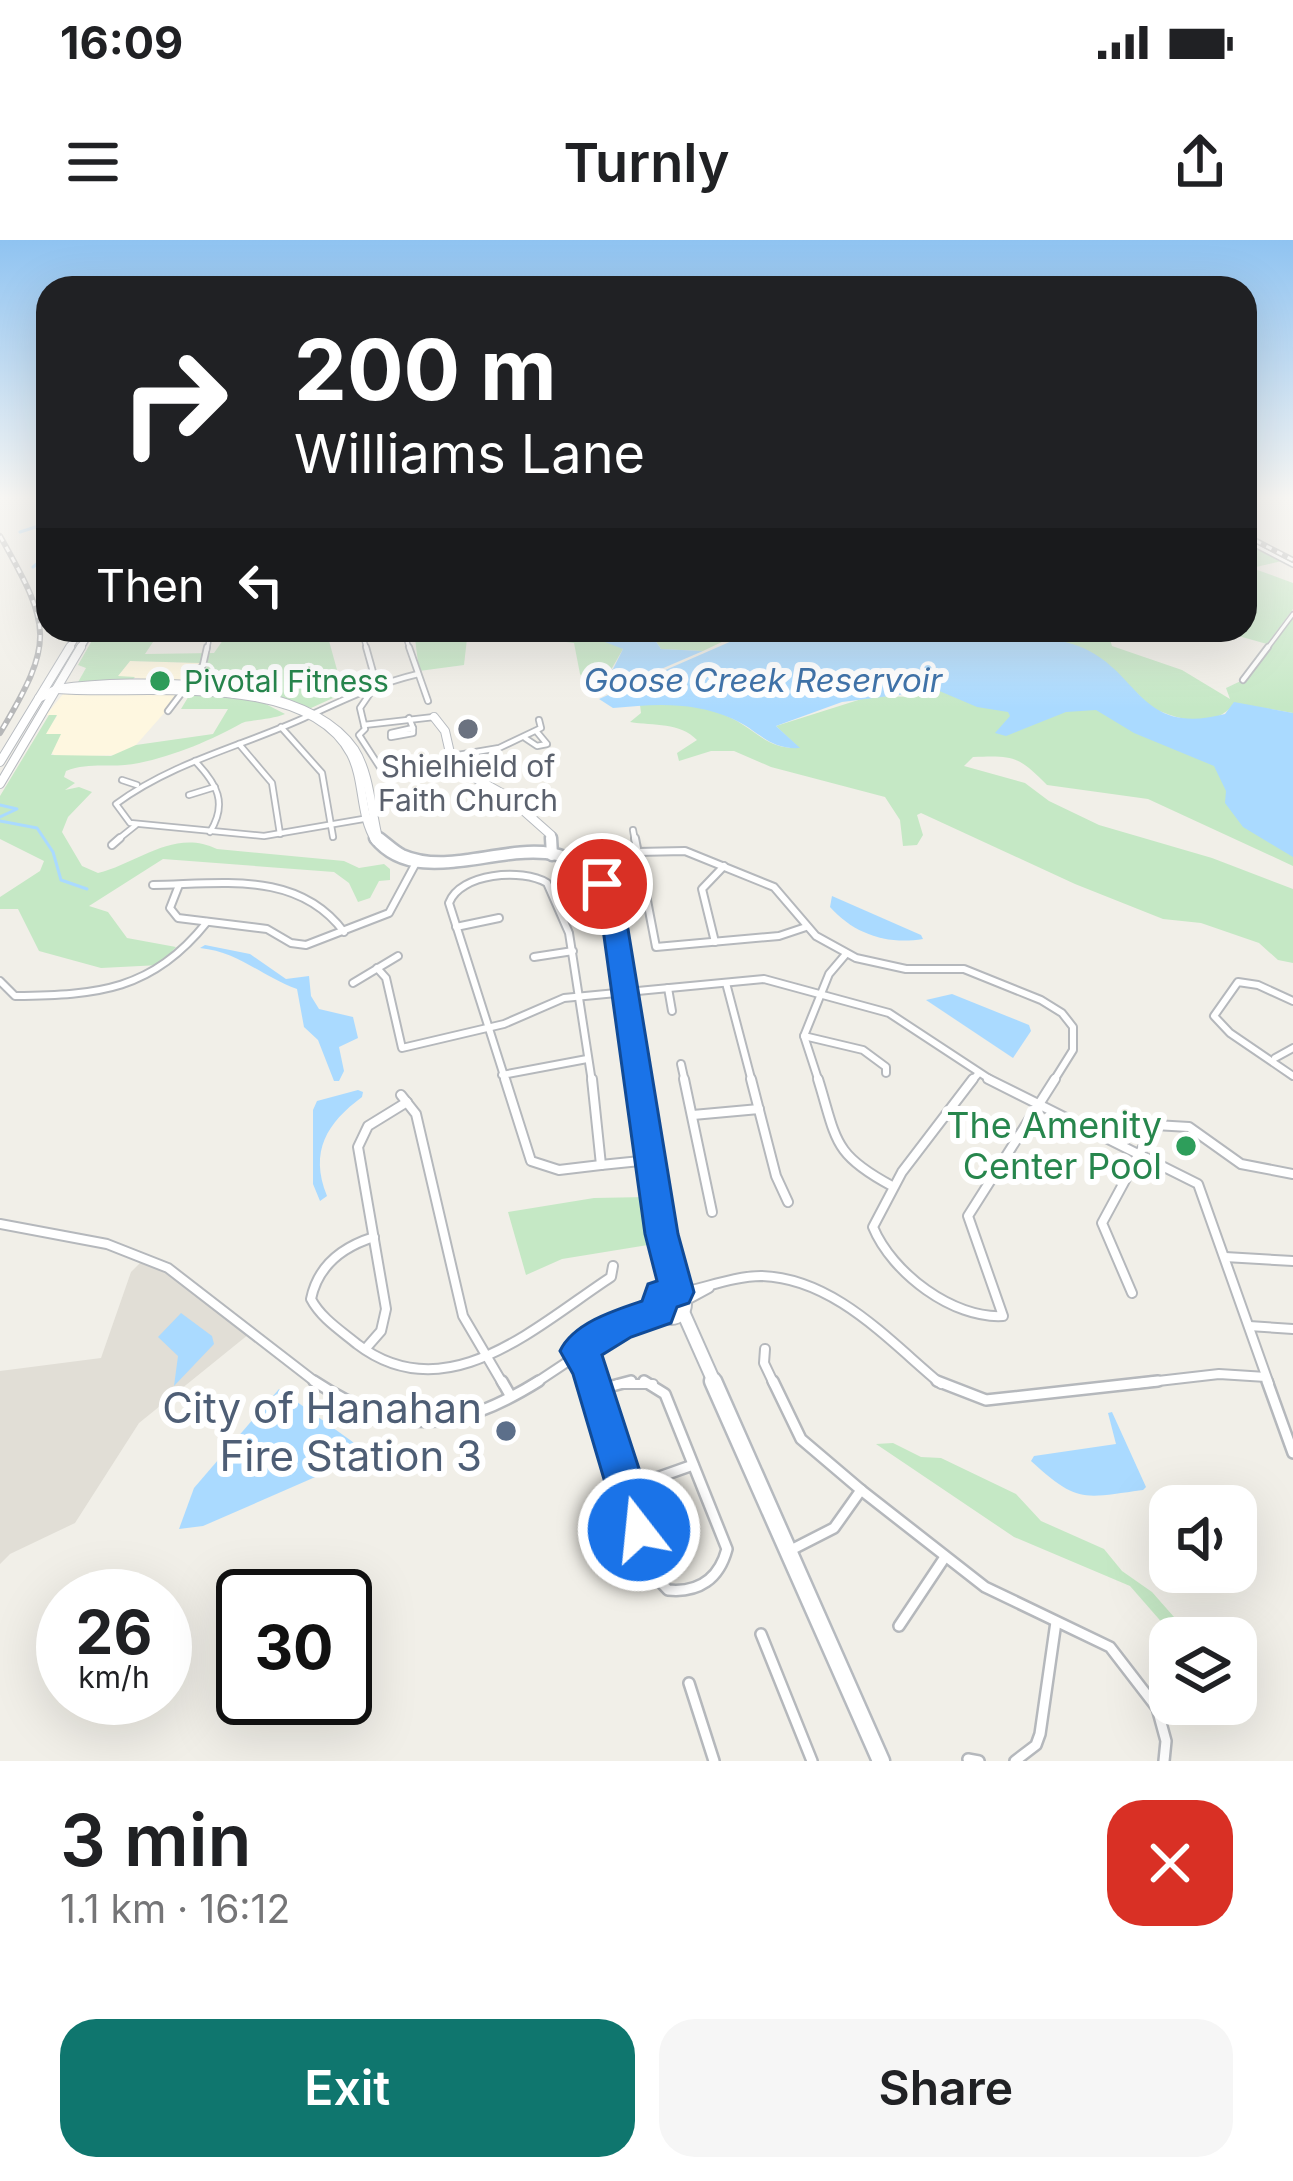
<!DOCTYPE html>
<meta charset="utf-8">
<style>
body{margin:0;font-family:Inter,sans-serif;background:#f6f6f6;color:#202124;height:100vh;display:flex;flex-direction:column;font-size:45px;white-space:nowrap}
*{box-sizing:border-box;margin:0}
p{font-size:39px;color:#757577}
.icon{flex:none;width:66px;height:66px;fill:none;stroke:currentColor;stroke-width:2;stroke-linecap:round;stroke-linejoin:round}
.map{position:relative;height:1521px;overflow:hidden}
.drawer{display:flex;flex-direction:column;background:#fff;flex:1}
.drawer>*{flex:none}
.guide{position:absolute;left:36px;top:36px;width:1221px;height:366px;border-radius:36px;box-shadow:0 12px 48px #0002;background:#202124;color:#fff;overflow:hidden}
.fabs{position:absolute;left:1149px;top:1245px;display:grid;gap:24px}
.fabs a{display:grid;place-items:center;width:108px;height:108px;border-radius:24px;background:#fff;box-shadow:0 12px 48px #0002;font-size:60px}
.speed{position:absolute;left:36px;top:1329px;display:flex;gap:24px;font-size:60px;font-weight:700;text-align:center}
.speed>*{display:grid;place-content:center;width:156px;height:156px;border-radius:50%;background:#fff;box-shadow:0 12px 48px #0002;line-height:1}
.speed small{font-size:30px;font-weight:400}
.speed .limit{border:6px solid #111;border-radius:18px;background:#fff;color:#111}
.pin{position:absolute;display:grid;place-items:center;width:102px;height:102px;color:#fff;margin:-51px;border:6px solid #fff;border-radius:50%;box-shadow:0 3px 12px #0007}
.me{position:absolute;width:132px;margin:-66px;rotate:344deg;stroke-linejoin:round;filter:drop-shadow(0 0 9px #0008)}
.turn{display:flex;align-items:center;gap:42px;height:252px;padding:0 60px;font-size:54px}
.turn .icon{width:156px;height:156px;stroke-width:2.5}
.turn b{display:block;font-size:84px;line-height:102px}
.then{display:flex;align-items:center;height:114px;padding:0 60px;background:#0003;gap:24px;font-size:45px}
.round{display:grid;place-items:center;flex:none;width:126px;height:126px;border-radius:36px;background:#f6f6f6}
.overview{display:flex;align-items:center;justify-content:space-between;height:204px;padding:0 60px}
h1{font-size:72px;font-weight:600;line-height:90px}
.button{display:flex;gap:24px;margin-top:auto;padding:24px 60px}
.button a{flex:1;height:138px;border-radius:36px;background:#0f766e;color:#fff;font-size:48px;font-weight:600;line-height:138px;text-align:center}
.button a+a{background:#f6f6f6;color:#202124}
.status{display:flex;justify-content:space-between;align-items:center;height:84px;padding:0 60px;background:#fff;direction:ltr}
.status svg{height:33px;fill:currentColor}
header{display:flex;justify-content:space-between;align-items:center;height:156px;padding:0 60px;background:#fff;font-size:54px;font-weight:600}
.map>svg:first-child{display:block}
.commercial{fill:#fef7e0}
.education{fill:#e1ded6}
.green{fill:#c5e8c5}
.water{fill:#aadaff}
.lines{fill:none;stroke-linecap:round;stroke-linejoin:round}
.stream{stroke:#aadaff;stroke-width:3}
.street-far4-casing{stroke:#b5b8bc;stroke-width:6}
.street-far3-casing{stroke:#b5b8bc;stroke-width:8}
.street-far2-casing{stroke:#b5b8bc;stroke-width:10}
.street-far1-casing{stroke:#b5b8bc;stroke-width:12}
.street-casing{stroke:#b5b8bc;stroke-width:14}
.secondary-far4-casing{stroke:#b6babf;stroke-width:9}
.secondary-far3-casing{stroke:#b6babf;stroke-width:10}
.secondary-far2-casing{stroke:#b6babf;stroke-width:15}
.secondary-far1-casing{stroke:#b6babf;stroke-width:16}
.secondary-casing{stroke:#b6babf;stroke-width:21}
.street-far4{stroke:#fff;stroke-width:3}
.street-far3{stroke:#fff;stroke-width:4.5}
.street-far2{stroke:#fff;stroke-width:6}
.street-far1{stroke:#fff;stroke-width:8}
.street{stroke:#fff;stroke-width:9}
.secondary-far4{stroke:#fff;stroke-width:6}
.secondary-far3{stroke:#fff;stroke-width:8}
.secondary-far2{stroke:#fff;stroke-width:10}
.secondary-far1{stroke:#fff;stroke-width:12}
.secondary{stroke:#fff;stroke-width:16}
.rail-casing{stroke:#b6b7b8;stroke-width:6}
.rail{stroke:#fff;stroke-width:3;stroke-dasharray:6;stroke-linecap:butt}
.route{fill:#1a73e8;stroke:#114b97;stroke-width:3}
.leisure-dot{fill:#2e9e5b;stroke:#fff;stroke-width:4.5}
.worship-dot{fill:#6b7280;stroke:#fff;stroke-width:4.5}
.service-dot{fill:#5c6f8a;stroke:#fff;stroke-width:4.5}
.labels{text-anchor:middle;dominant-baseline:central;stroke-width:12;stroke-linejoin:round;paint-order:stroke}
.far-leisure-label{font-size:30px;fill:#27864d;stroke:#fff;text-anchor:start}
.far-worship-label{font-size:30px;fill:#5b616d;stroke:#fff}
.far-water-label{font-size:33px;font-style:italic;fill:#4174aa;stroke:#fff}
.leisure-label{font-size:36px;fill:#27864d;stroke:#fff;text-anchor:end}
.near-service-label{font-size:42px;fill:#4e5e75;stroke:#fff;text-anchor:end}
</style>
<div class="status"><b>16:09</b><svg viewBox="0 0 49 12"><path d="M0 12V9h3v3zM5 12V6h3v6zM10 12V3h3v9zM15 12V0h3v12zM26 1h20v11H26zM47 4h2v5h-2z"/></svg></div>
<header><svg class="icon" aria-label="menu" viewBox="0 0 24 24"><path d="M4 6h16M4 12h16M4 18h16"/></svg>Turnly<svg class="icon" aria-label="share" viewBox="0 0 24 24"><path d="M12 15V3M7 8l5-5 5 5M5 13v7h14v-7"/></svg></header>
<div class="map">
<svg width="1293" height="1521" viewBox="0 0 1293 1521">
<rect width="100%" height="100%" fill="#f1efe8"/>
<g class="commercial">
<polygon points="130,421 201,423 186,445 136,445 140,438 117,437"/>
<polygon points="63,454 69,453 181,454 136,505 119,515 57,517 49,511 59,494 45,494 57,476 46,475"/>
</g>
<polygon class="education" points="145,1018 177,1037 249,1094 139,1183 75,1283 10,1314 0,1324 0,1131 101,1118 131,1032"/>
<g class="green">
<polygon points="1245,301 1282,321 1252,328 1293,343 1293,369 1267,404 1217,390 1245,390"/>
<path d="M1293 374V473L1235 463C1209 494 1172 477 1141 463L1140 456 1090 412 1012 390H1107L1112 406 1182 430 1230 459 1226 448 1243 440Z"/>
<polygon points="98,390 161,390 145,414 214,413 230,390 326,390 339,437 326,445 344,453 311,468 264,454 193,447 209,424 201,423 130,421 118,436 135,437 128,444 77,444 86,428 78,425"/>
<polygon points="414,390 468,390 464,425 419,431"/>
<polygon points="544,390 574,390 620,405 623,409 608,435 616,436 616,445 596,457 580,434 574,403 527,397"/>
<polygon points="622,390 747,390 703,411 661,409 653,397"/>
<path d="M936 450 966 456 976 466 1091 462 1217 524 1293 609V626L1148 559 1047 545C1019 517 1015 515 973 517L964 526 1025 543 1049 561 1099 585 1212 618 1293 649V723L1278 720 1259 703 1201 683 1163 679 1075 644 921 573 917 575 923 595 917 605 903 606 900 580 885 557 771 527 734 511H711L679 521 677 513 697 500C680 482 654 486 630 482L641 473 640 465C669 458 711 466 737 481 759 494 770 509 799 508L776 486 871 456 915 457Z"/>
<path d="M190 454 256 459 285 474C271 480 247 480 242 483 214 499 174 516 139 523 113 529 91 521 66 531L64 537 75 543 65 550 79 547 92 552 68 577 62 592 82 626 98 633C138 623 174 588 217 609L344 621 359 628 384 624 390 629V640L379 641 370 658 358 662 349 643 334 632 163 619 89 666 108 672 127 698 176 707 160 725 101 728 39 711 18 669H0V657L40 631 44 621 0 599V556L49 475H57L46 494H61L51 515 111 516 136 505 213 494 228 469H181Z"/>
<polygon points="647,957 654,1004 562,1019 526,1035 508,972 594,958"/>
<polygon points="893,1203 921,1217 941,1218 1016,1254 1041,1281 1104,1309 1122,1331 1152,1352 1174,1377 1165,1386 1130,1346 1014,1297 876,1204"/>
</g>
<g class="water">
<polygon points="574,390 622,390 653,397 661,409 703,411 596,457 616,445 614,434 606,438 603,434 613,429 623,409"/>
<path d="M757 390C858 390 971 376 1069 403 1141 423 1133 498 1225 474L1234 462 1293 473V617L1243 587 1225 563 1226 551 1214 526 1134 493 1096 470 1066 472 1006 496 995 493 1010 476 1008 472 977 467 937 450 842 462 776 486 800 508C769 510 758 490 733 479 692 461 655 464 613 468L599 459Z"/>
<path d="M832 656 921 695 923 699C887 705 854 694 830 667Z"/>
<path d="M205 705 250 714 286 739 309 736 311 756 319 769 353 777 358 798 339 807 344 831 339 841H334L318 800 304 787 297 749C261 736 239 712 200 708Z"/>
<polygon points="952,754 1029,785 1031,791 1013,818 926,760"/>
<path d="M358 850 363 852 362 857C327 883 309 911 327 956L320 961 313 944V870L317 861Z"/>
<polygon points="181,1073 212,1096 214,1104 174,1146 178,1116 158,1097"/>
<polygon points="279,1149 357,1205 352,1221 203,1286 179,1289 194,1248"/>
<path d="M1112 1172 1146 1247 1143 1250C1083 1258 1078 1264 1031 1221L1034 1216 1116 1204 1108 1173Z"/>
</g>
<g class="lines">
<g class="stream">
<polyline points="20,292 48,283"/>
<polyline points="33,327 48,315"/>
<polyline points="0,565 17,569 0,577"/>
<polyline points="0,581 37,588 53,612 61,640 87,649"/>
</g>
<defs>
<g id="street-far4">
<polyline points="1245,300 1293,325"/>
<polyline points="361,390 367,410"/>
<polyline points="403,390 410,410"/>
<polygon points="211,393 217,396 204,399 205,395"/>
<polyline points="207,410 209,400"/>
<polyline points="1266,410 1293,374"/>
</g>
<g id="street-far3">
<polyline points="409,407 428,461"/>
<polyline points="1243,440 1268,407"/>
<polyline points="366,447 373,449 360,468 365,489 359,495 381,529"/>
<polyline points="351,452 334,443 373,432 366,407"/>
<polyline points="168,471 203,425 207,407"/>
<polyline points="409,478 413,488"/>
<polyline points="364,485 434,477"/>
<polyline points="281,487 322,533 333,597"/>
<polygon points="413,488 413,493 391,497 391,493"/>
<polyline points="525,498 537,506 547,504 537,492"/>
<polyline points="239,504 272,543 280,594"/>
<polyline points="452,516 499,508 541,488 539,480"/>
<path d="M195 521C217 544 228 563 210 592"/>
<polyline points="122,540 137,545"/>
<polyline points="189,555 215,547"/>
<path d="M369 578 264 596 130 583 116 564C173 522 240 507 304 478 343 460 376 444 418 434"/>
<polyline points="633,590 635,601"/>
<polyline points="116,601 136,585"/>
</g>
<g id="street-far2">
<polyline points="635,598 656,707 779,696 806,687"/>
<polyline points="112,605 120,598"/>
<polyline points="637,612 685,611 774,647 816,696 856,718 906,729 964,729 1041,760 1062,773 1073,787 1073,810 1053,842"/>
<path d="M153 645C222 644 298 630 344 692"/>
<polyline points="179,645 170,668 178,678 267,689 291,703 306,705 389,673 417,621"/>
<polyline points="456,687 499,678"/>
<polyline points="715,702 702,649 724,626"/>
<polyline points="534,717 573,711"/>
<polyline points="377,728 386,738 402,808 504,784 564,758 764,739 889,773 994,842"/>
<path d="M0 741 15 756C98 755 152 751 207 682"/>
<polyline points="353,743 398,716"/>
<polyline points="726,743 752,842"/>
<polyline points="668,748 672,771"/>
<polyline points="1293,761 1258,745 1238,742 1214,776 1230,793 1293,836"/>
<polyline points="804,796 863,810 886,827 886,833"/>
<polyline points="1275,818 1293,808"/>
<polyline points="681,824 685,842"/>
<polyline points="502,835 587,819"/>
<path d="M506 842 449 663C460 633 522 628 547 643L569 693 592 842"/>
<polyline points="819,842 804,796 829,734 846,714"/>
<polyline points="971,842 978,834"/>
</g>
<g id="street-far1">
<polyline points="505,839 531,921 559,930 601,925"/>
<polyline points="592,839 601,925"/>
<polyline points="684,839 712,972"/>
<polyline points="751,839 776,936 788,962"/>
<path d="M818 839C837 900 832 914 892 946"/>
<path d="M973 839 902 932 873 987C892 1033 953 1079 1003 1076L968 976 1055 839"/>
<polyline points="988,839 1198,944 1269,1144"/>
<polyline points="401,855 416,874 463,1076 503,1144"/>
<polyline points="693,875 759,869"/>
<polyline points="601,925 650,920"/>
<polyline points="0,984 107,1004 168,1028 318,1144"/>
<path d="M374 997C342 1007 318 1025 311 1059 321 1078 340 1090 357 1104 446 1172 535 1087 611 1037L613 1026"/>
<polyline points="1225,1017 1293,1021"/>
<path d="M679 1053C705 1048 735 1036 761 1036 834 1038 888 1100 941 1144"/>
<polyline points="1132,1053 1102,983 1155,885 1189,887 1241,924 1293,934"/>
<polyline points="685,1061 709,1048"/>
<polyline points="630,1081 659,1071"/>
<polyline points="1249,1086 1293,1089"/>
<polyline points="367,1107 381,1091 386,1069 358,907 368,886 407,862"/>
<polyline points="765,1109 764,1123 774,1144"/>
<polyline points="579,1111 594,1144"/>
<polyline points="534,1144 656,1063"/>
<polyline points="618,1144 653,1144"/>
<polyline points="1132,1144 1219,1134 1266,1137"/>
</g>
<g id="street">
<path d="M314 1141C398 1196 454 1194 539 1141"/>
<polyline points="502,1141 510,1155"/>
<polyline points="593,1141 597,1150"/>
<polyline points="773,1141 801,1199 861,1250 985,1347 1110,1407 1157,1468 1166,1501 1164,1521"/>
<polyline points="937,1141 986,1160 1158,1141"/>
<polyline points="1267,1141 1293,1213"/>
<path d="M597 1150 651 1332 668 1350C699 1353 719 1339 727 1309L665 1154 644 1141"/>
<polyline points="597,1150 631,1141"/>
<polyline points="628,1248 693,1225"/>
<polyline points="789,1311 834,1288 861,1250"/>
<polyline points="899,1386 945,1317"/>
<polyline points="761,1394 812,1521"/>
<polyline points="689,1443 714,1521"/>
<polyline points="968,1519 979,1521"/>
<polyline points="1015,1521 1036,1505 1040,1494 1056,1382"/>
</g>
<g id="secondary-far4">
<polyline points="68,410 80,390"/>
<polyline points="79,410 91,390"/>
</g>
<g id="secondary-far3">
<path d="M57 449C138 456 307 429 351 514 365 541 359 574 376 601"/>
<path d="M57 449C135 438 305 437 354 509 370 534 371 570 378 598L383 601"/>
<polyline points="39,458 57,449"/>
<polyline points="434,477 445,491 453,526 507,556 551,595 551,601"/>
<polyline points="0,522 70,407"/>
<polyline points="0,544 81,407"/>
</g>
<g id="secondary-far2">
<path d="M375 598C428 664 545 569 595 641 609 662 607 690 617 713 618 691 613 669 602 650 555 571 468 644 402 615 394 611 386 603 379 598"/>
<polyline points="551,598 552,615"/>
<polyline points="617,713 638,842"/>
</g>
<g id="secondary-far1">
<polyline points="637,839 662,994 677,1052"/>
<circle cx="671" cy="1064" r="14"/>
<polyline points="683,1072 715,1144"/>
</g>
<polyline id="secondary" points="713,1141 881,1521"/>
</defs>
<use href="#street-far4" class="street-far4-casing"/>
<use href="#street-far3" class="street-far3-casing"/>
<use href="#street-far2" class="street-far2-casing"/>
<use href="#street-far1" class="street-far1-casing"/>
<use href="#street" class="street-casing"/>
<use href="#secondary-far4" class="secondary-far4-casing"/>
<use href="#secondary-far3" class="secondary-far3-casing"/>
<use href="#secondary-far2" class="secondary-far2-casing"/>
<use href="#secondary-far1" class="secondary-far1-casing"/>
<use href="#secondary" class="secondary-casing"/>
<use href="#street-far4" class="street-far4"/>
<use href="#street-far3" class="street-far3"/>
<use href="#street-far2" class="street-far2"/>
<use href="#street-far1" class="street-far1"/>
<use href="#street" class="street"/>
<use href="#secondary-far4" class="secondary-far4"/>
<use href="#secondary-far3" class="secondary-far3"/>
<use href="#secondary-far2" class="secondary-far2"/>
<use href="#secondary-far1" class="secondary-far1"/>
<use href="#secondary" class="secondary"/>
<defs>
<g id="rail">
<polyline points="1245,295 1293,320"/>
<path d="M0 296C52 388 55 401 0 493"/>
</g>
</defs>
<use href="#rail" class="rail-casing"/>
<use href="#rail" class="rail"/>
</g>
<linearGradient id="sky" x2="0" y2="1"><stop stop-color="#8fc3f1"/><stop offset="0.55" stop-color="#f9f8f5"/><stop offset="1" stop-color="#f9f8f5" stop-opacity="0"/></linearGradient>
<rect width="1293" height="468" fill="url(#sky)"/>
<path class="route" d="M602 636 614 644 628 689 678 994 694 1052 689 1063 677 1067 671 1083 631 1097 602 1115 659 1290 653 1304 639 1310 624 1304 619 1290 573 1134 560 1111C573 1083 615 1070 642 1061L648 1044 657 1041 645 994 603 689 590 644Z"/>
<g class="leisure-dot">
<circle cx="160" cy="441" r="12"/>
<circle cx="1186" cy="906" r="12"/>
</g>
<circle class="worship-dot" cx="468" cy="489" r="12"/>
<circle class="service-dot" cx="506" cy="1191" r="12"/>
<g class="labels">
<g class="far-leisure-label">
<text x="184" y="441">Pivotal Fitness</text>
</g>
<g class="far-worship-label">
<text x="468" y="526">Shielhield of<tspan x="468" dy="34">Faith Church</tspan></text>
</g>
<g class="far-water-label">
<text x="763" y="440">Goose Creek Reservoir</text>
</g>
<g class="leisure-label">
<text x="1162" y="885">The Amenity<tspan x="1162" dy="41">Center Pool</tspan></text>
</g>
<g class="near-service-label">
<text x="482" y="1167">City of Hanahan<tspan x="482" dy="48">Fire Station 3</tspan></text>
</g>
</g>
</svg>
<div class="fabs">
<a><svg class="icon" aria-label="sound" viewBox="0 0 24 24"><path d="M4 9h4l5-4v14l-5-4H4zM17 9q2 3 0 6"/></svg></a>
<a><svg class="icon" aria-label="layers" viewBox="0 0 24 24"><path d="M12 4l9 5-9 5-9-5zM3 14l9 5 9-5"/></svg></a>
</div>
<div class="speed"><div>26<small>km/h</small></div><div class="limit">30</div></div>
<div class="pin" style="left:602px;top:644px;background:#d93025"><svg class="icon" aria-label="arrive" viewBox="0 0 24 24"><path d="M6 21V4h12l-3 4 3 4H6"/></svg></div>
<svg class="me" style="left:639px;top:1290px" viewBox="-20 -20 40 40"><circle r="17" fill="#1a73e8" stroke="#fff" stroke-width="3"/><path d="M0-11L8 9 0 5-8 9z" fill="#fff"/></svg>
<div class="guide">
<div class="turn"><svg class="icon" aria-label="right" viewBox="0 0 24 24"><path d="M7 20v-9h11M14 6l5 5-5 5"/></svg><div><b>200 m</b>Williams Lane</div></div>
<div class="then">Then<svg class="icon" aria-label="left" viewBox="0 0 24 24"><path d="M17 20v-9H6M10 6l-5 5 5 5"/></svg></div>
</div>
</div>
<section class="drawer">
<div class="overview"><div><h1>3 min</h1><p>1.1 km · 16:12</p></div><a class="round" style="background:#d93025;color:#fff"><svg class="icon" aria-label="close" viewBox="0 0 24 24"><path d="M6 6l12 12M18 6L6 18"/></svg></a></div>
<div class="button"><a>Exit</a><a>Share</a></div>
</section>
